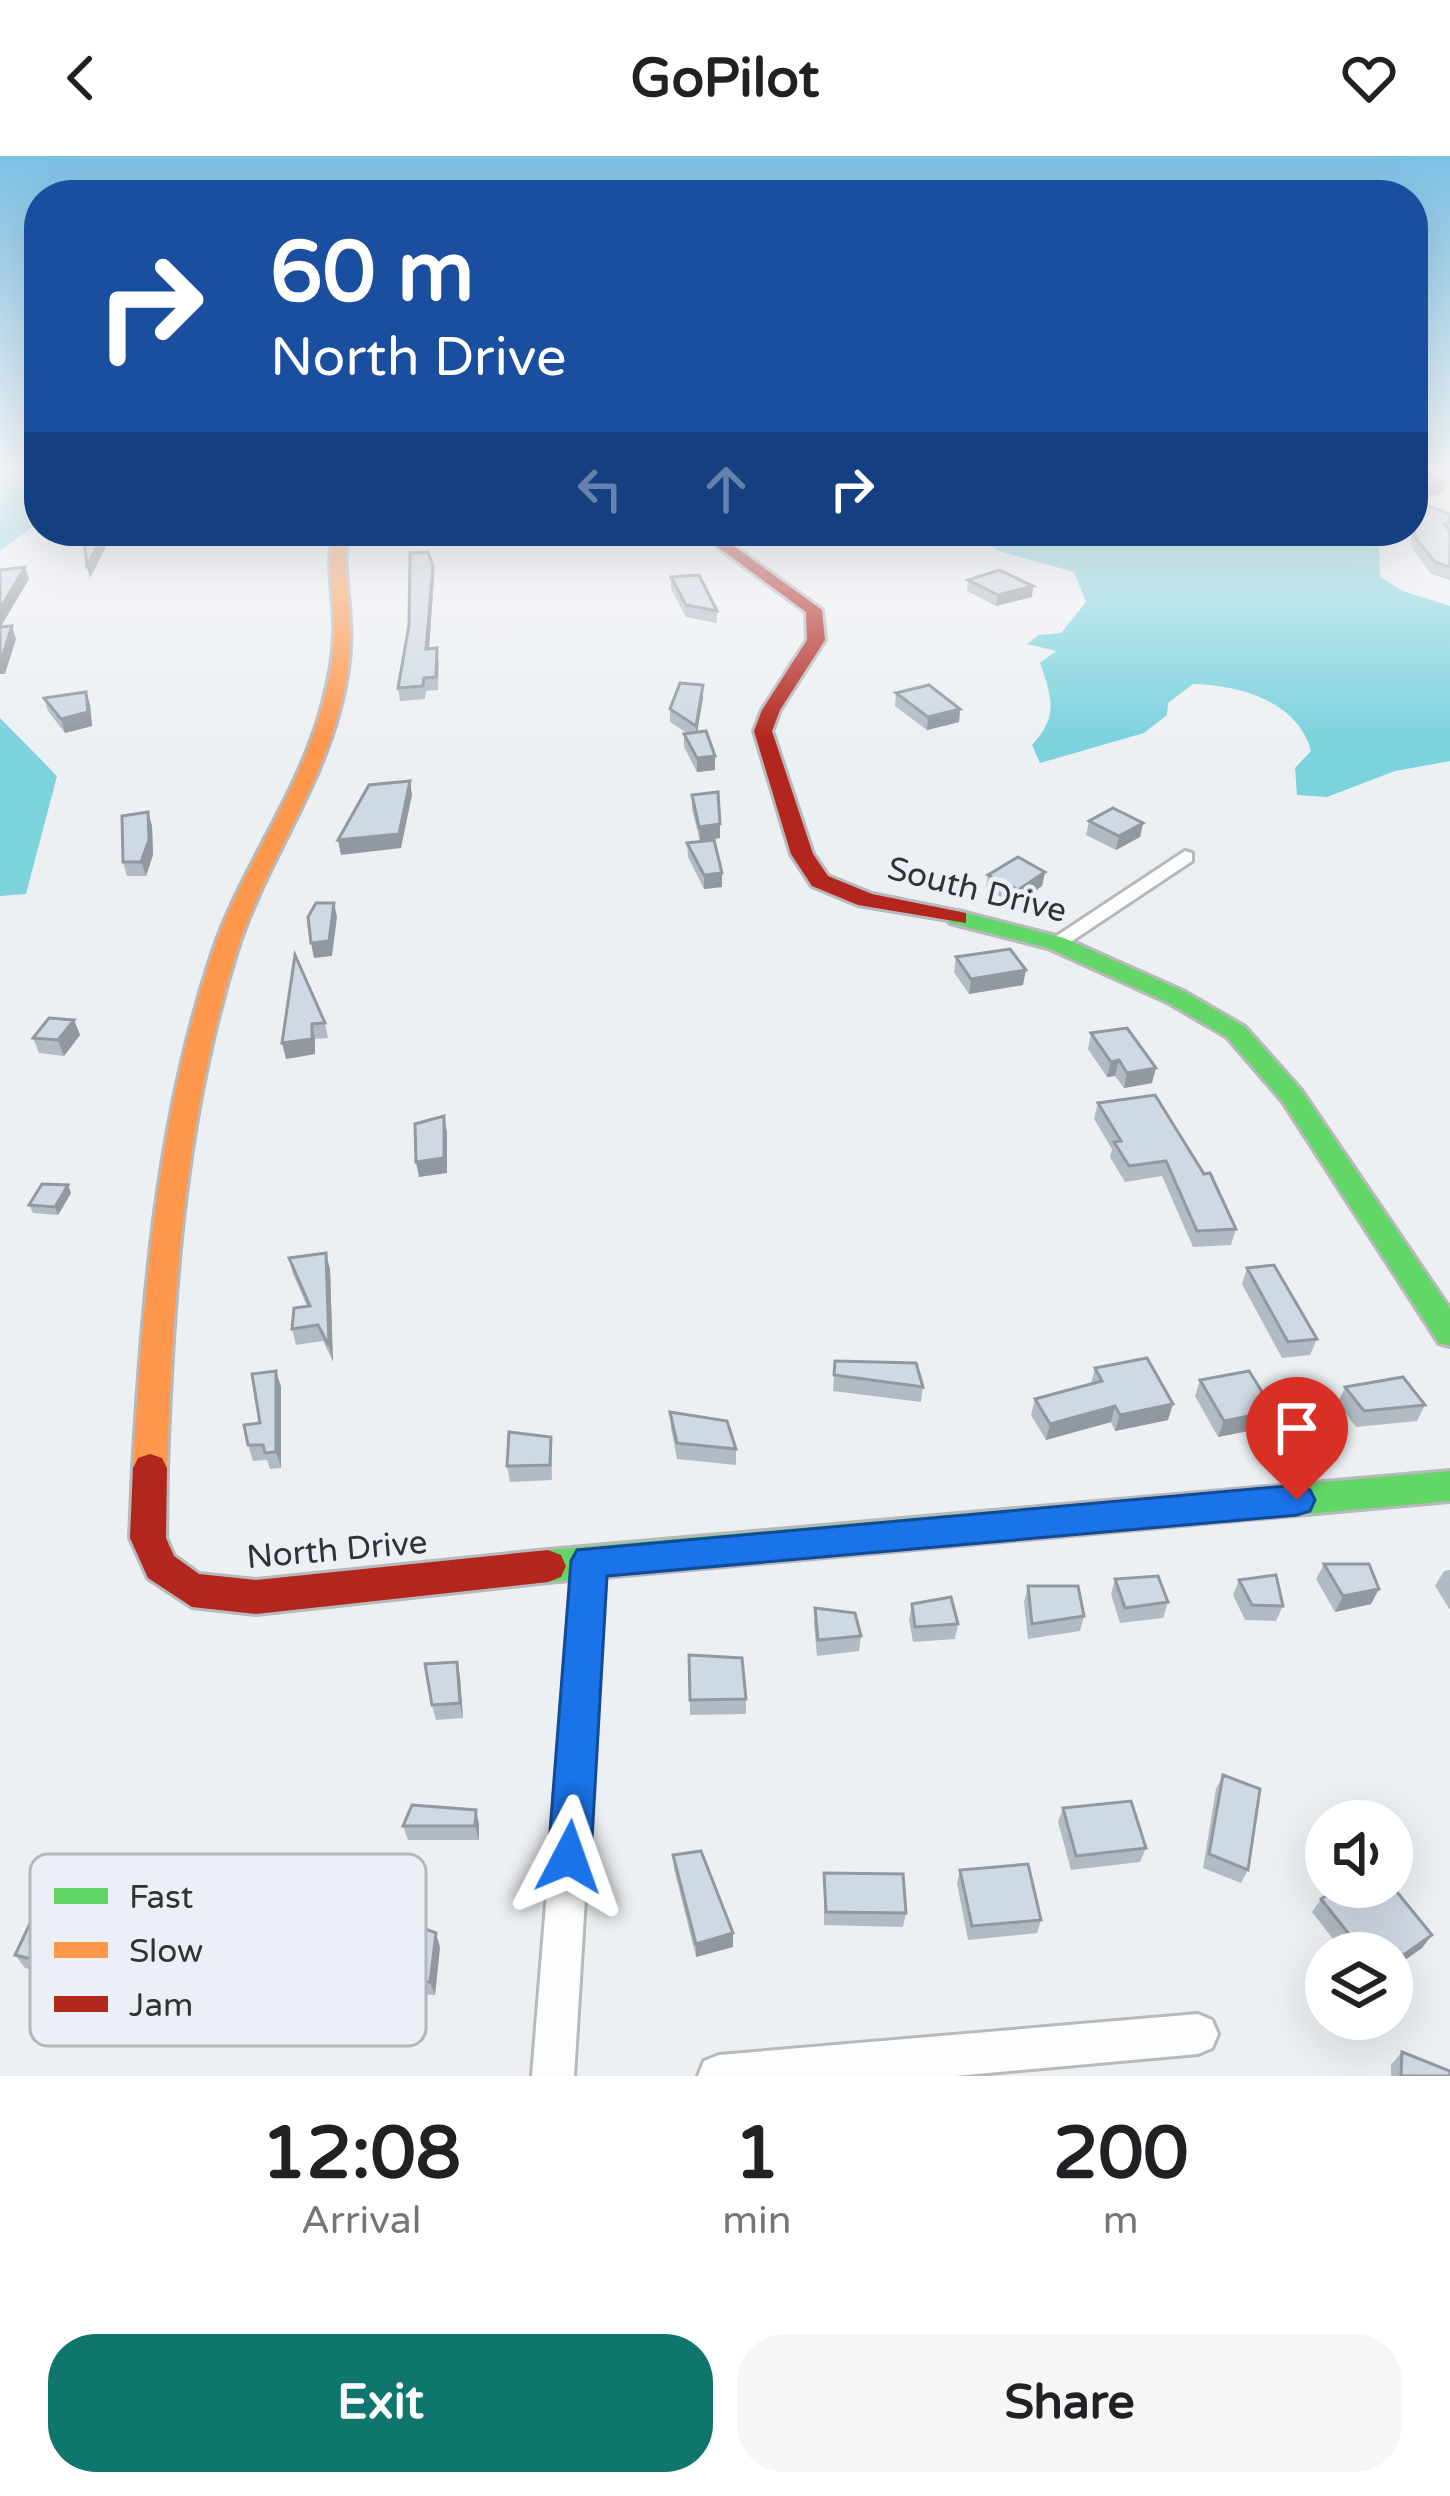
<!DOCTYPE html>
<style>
body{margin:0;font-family:"Varela Round",sans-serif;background:#f6f6f6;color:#202124;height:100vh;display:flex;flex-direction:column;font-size:45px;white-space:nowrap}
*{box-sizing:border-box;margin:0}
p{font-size:39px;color:#757577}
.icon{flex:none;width:66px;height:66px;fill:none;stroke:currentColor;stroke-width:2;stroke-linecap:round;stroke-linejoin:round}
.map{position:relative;height:1920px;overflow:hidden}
.drawer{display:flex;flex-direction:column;background:#fff;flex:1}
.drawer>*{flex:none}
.top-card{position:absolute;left:24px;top:24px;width:1404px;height:366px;border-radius:48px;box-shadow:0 12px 48px #0002;background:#1a4fa0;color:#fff;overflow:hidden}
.fabs{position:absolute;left:1305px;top:1644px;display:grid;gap:24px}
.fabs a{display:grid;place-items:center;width:108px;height:108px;border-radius:50%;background:#fff;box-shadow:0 12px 48px #0002;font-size:60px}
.pin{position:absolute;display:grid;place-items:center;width:102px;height:102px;color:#fff;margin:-123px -51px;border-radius:50% 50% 50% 0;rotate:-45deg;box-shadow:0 0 12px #0007}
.pin .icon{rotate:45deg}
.me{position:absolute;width:132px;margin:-66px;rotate:4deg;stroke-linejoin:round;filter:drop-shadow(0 0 9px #0008)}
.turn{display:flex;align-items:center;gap:42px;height:252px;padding:0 48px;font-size:54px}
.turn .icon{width:156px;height:156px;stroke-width:2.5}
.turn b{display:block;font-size:84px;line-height:102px}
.lanes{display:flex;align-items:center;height:114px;padding:0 48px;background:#0003;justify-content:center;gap:60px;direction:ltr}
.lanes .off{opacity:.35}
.eta{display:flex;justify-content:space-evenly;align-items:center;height:204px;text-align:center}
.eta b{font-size:72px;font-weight:800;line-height:84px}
.cta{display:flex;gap:24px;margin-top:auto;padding:24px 48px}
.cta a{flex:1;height:138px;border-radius:48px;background:#0f766e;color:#fff;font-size:48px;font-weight:800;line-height:138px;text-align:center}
.cta a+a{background:#f6f6f6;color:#202124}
header{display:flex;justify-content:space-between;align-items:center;height:156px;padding:0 48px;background:#fff;font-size:54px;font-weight:800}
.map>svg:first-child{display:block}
.water{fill:#7cd2dd}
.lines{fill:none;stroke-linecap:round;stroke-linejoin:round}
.street-casing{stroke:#b7b9bb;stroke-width:6}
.fast-casing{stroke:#b7b9bb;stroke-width:6}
.slow-casing{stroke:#b7b9bb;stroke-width:6}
.jam-casing{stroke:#b7b9bb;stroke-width:6}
.street{fill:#fcfdfd;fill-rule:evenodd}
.fast{fill:#63d668;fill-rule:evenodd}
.slow{fill:#ff974d;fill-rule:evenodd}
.jam{fill:#b3261e;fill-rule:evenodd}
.wall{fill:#b2bbc4}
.shaded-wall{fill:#9198a0}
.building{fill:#cfd9e4;stroke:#9198a0;stroke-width:3}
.route{fill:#1a73e8;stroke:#114b97;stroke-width:3}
.labels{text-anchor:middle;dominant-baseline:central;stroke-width:10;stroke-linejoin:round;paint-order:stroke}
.street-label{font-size:33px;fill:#303235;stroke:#eaf0f6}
.key{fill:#eaf0f6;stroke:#b2b7bc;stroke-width:3}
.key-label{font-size:33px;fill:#303235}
</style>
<header><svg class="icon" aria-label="back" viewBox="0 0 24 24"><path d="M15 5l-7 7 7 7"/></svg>GoPilot<svg class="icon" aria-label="heart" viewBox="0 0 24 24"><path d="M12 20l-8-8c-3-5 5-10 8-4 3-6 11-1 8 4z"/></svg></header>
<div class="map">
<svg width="1450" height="1920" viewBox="0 0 1450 1920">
<rect width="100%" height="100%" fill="#edf0f3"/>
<g class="water">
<polygon points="0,315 39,315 39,366 0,395"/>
<path d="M974 375H1367L1379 391 1380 421 1403 435 1450 450V605L1395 615 1327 641 1297 639 1295 612 1311 595C1298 545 1239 529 1193 528L1168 547 1167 559 1144 577 1040 607 1032 589C1059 560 1052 542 1040 507L1056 495 1027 488 1039 479 1061 477 1086 446 1074 416 996 394Z"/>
<polygon points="0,562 57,620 26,738 0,740"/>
</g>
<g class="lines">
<defs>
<g id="street">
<polygon points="1185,695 1192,697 1192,705 1063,791 1049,791 1046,787"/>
<polygon points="590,1391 601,1395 606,1405 574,1920 532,1920 574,1405 579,1395"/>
<polygon points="1198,1858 1212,1864 1218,1878 1212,1892 1198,1898 955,1920 698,1920 704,1905 719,1899"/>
</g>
<g id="fast">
<polygon points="958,755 1064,782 1185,836 1245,871 1301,934 1450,1153 1450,1190 1439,1187 1283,946 1227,881 1167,846 1048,792 950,767 947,762"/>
<polygon points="1450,1315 1450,1345 548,1426 535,1421 530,1410 535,1399 548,1394"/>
</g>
<path id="slow" d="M334 375H348C342 406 349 434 350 466 352 495 347 527 339 556 316 641 262 714 236 798 184 965 173 1139 167 1312L162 1322 150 1326 138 1322 133 1312C143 1139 157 964 212 798 241 711 300 637 323 547 330 521 335 493 334 466 333 435 326 406 334 375Z"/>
<g id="jam">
<polygon points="696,375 713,375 822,454 825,484 780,554 772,575 813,698 828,720 872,738 966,757 966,767 858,749 812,730 791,698 754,575 762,554 807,484 806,456"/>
<polygon points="150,1298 162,1302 167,1312 166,1382 174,1400 199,1418 256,1424 548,1394 561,1399 566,1410 561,1421 548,1426 256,1458 192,1451 148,1422 130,1382 133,1312 138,1302"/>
</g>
</defs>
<use href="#street" class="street-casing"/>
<use href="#fast" class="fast-casing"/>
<use href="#slow" class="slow-casing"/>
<use href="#jam" class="jam-casing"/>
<use href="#street" class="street"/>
<use href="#fast" class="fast"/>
<use href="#slow" class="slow"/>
<use href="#jam" class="jam"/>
</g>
<g class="wall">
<polygon points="1413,315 1446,326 1443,337 1415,344 1450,358 1450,424 1431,418 1412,392 1410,375 1413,375"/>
<polygon points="433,410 434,422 429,493 439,505 438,534 426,535 425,543 400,545 398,532"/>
<polygon points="671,421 717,455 717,467 686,461 671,433"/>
<polygon points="968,424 1032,441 996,450 967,435"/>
<polygon points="703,529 703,542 697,576 715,614 697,616 684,591 684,578 687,577 670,566 670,553"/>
<polygon points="86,536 90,549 92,570 65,577 48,555 44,542"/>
<polygon points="896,537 960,553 959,566 927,574 895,550"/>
<polygon points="692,639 720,682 700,685 692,653"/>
<polygon points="148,656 152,670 153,699 146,720 127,720 123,706"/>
<polygon points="1089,665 1143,667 1140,681 1116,694 1086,679"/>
<polygon points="687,687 722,717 722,731 704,733 688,701"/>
<polygon points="1045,716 1042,730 1016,749 986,733 988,719"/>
<polygon points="295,799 325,867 328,882 315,883 315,898 286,903"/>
<polygon points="956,801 1023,829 969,838 954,816"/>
<polygon points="74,864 80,879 64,900 39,897 33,882"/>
<polygon points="1091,877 1152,927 1124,932 1115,920 1107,921 1088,893"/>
<polygon points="1155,939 1236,1073 1231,1089 1193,1091 1162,1020 1125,1026 1110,1001 1112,993 1094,963 1098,947"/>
<polygon points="68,1029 71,1037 58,1059 33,1057 29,1049"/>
<polygon points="289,1102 330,1113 333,1206 323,1185 296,1189 292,1173 307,1150 293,1118"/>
<polygon points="1247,1112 1317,1183 1310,1199 1282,1202 1242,1128"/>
<polygon points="835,1205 923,1231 921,1246 833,1235"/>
<polygon points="1095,1212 1168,1264 1115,1275 1111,1266 1046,1284 1031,1259 1035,1243 1091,1228"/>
<polygon points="276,1215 281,1231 281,1312 270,1313 267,1304 253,1305 248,1289 260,1267"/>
<polygon points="1200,1224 1268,1271 1218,1281 1195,1240"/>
<polygon points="1345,1231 1425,1249 1417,1265 1356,1271 1338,1247"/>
<polygon points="670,1256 736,1293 736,1309 677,1303 671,1272"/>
<polygon points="551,1281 552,1324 510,1326 507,1310"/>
<polygon points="1324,1408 1379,1433 1371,1448 1335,1456 1316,1423"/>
<polygon points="1450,1414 1450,1454 1435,1430 1444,1415"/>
<polygon points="1115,1423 1168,1446 1163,1462 1120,1467 1111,1438"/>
<polygon points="1239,1424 1283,1450 1276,1465 1245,1464 1233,1439"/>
<polygon points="1028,1430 1084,1460 1080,1475 1028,1483 1024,1446"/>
<polygon points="912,1448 958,1468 955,1483 913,1486 909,1464"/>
<polygon points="815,1452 861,1480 859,1495 817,1500 814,1468"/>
<polygon points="689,1499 746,1543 746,1558 690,1559"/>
<polygon points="457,1506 460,1521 463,1562 436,1564 432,1549"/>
<polygon points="1223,1619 1248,1714 1241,1727 1203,1712 1216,1633"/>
<polygon points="1063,1652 1146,1692 1140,1706 1071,1714 1058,1666"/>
<polygon points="479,1668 479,1684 408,1684 403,1670"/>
<polygon points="673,1699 733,1791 696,1801 674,1713"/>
<polygon points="960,1714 1041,1764 1037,1777 968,1784 957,1727"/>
<polygon points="824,1717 906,1757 903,1771 824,1769"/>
<polygon points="1321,1743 1422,1792 1392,1813 1392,1797 1344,1797 1312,1756"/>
<polygon points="440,1791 435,1839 387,1837 382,1824"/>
<polygon points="15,1799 162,1820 145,1841 25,1812"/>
<polygon points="1402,1896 1450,1920 1391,1920 1391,1909"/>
</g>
<g class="shaded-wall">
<polygon points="1446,326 1443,337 1413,345 1413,335"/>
<polygon points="105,375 114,375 90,422 87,410"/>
<polygon points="433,410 434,422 428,506 426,493"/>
<polygon points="25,411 29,423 0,472 0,453"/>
<polygon points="1033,430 1032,441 996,450 998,439"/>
<polygon points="12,470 16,483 5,518 0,518 0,505"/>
<polygon points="703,529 703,542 696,583 696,570"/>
<polygon points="86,536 90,549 92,570 65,577 61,563"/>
<polygon points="960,553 959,566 927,574 928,561"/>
<polygon points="715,600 715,614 697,616 697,602"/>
<polygon points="410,625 412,639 401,692 341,699 338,684"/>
<polygon points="148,656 152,670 153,699 146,720 141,706"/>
<polygon points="1143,667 1140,681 1116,694 1119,680"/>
<polygon points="720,668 720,682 700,685 699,671"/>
<polygon points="1045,716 1042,730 1016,749 1018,734"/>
<polygon points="722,717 722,731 704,733 704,719"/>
<polygon points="334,747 337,761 332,800 314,802 311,787"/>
<polygon points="1026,814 1023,829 969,838 971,823"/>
<polygon points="74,864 80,879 64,900 58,884"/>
<polygon points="312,868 315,883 315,898 286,903 282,887"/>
<polygon points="1119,904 1115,920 1107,921 1111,906"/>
<polygon points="1156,912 1152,927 1124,932 1127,917"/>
<polygon points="444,960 447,976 447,1017 419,1021 416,1006"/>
<polygon points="68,1029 71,1037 58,1059 55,1051"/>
<polygon points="326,1097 330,1113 333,1206 329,1190"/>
<polygon points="276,1215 281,1231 281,1312 276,1296"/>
<polygon points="1173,1248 1168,1264 1115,1275 1120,1259"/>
<polygon points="1115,1250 1111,1266 1046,1284 1050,1268"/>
<polygon points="1274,1255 1268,1271 1218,1281 1224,1265"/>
<polygon points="1379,1433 1371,1448 1335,1456 1343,1440"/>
<polygon points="457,1506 460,1521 463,1562 460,1547"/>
<polygon points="476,1654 479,1668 479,1684 475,1670"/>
<polygon points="436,1777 440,1791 435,1839 430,1826"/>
<polygon points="733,1777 733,1791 696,1801 696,1788"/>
<polygon points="1432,1779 1422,1792 1392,1813 1392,1807"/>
<polygon points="154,1807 162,1820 145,1841 136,1828"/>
</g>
<g class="building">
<polygon points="1413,315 1414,315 1446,326 1413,335"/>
<polygon points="1413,344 1450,358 1450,367 1444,368 1450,375 1450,411 1435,406 1415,381"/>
<polygon points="83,375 105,375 87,410"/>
<polygon points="428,396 433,410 426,493 437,492 436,521 424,522 423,530 398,532 409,469 410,397"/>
<polygon points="25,411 0,453 0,414"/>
<polygon points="999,414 1033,430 998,439 968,424"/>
<polygon points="699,419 717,455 686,449 671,421"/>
<polygon points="12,470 1,505 0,505 0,471"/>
<polygon points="680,527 703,529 696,570 670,553"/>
<polygon points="929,529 960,553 928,561 896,537"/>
<polygon points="86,536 88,556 61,563 44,542"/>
<polygon points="706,575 715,600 697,602 684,578"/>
<polygon points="410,625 399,678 338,684 369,629"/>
<polygon points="718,636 720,668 699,671 692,639"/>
<polygon points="1113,652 1143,667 1119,680 1089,665"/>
<polygon points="148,656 149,684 141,706 123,706 122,660"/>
<polygon points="714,684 722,717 704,719 687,687"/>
<polygon points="1018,701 1045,716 1018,734 988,719"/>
<polygon points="316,747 334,747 329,785 311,787 308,761"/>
<polygon points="1010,793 1026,814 971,823 956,801"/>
<polygon points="295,799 325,867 312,868 312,883 282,887"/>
<polygon points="49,862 74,864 58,884 33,882"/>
<polygon points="1127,872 1156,912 1127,917 1119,904 1111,906 1091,877"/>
<polygon points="1155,939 1204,1018 1210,1017 1236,1073 1197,1075 1166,1005 1129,1010 1114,986 1121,985 1098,947"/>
<polygon points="444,960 444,1002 416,1006 415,968"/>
<polygon points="42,1028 68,1029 55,1051 29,1049"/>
<polygon points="326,1097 329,1190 318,1169 292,1173 294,1152 310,1150 289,1102"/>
<polygon points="1274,1109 1317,1183 1288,1186 1247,1112"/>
<polygon points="1147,1202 1173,1248 1120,1259 1115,1250 1050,1268 1035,1243 1102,1225 1095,1212"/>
<polygon points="835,1205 916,1207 923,1231 834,1219"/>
<polygon points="276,1215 276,1296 265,1297 263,1289 248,1289 244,1269 260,1267 252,1218"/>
<polygon points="1249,1215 1274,1255 1224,1265 1200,1224"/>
<polygon points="1403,1221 1425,1249 1364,1255 1345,1231"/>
<polygon points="670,1256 727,1265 736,1293 677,1287"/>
<polygon points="509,1276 551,1281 550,1309 507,1310"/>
<polygon points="1324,1408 1369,1408 1379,1433 1343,1440"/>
<polygon points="1276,1419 1283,1450 1252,1449 1239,1424"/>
<polygon points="1158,1420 1168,1446 1125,1452 1115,1423"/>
<polygon points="1028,1430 1078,1430 1084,1460 1032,1468"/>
<polygon points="951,1441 958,1468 915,1471 912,1448"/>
<polygon points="815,1452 855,1457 861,1480 818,1484"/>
<polygon points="689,1499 742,1502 746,1543 690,1544"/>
<polygon points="457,1506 460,1547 432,1549 425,1508"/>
<polygon points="1223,1619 1260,1633 1248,1714 1209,1698"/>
<polygon points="1131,1645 1146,1692 1076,1700 1063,1652"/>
<polygon points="412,1649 476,1654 475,1670 403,1670"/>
<polygon points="701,1695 733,1777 696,1788 673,1699"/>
<polygon points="1028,1708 1041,1764 972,1770 960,1714"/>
<polygon points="824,1717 903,1718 906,1757 826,1756"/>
<polygon points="1392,1730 1432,1779 1392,1807 1392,1797 1364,1797 1321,1743 1339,1731"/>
<polygon points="46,1734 154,1807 136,1828 15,1799"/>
<polygon points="386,1758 436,1777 430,1826 382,1824"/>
<polygon points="1402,1896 1450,1915 1450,1920 1401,1920"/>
</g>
<linearGradient id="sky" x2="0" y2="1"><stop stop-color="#7dc0e4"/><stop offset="0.54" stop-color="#f7f8fa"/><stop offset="1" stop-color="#f7f8fa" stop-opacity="0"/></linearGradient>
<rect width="1450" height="584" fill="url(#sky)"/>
<polygon class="route" points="1297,1329 1310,1334 1315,1344 1310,1355 1297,1359 607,1420 591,1701 584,1716 569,1722 554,1716 548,1701 571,1405 577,1394"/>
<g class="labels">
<g class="street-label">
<text transform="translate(977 734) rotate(14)">South Drive</text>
<text transform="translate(337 1394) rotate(-5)">North Drive</text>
</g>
</g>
<rect x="30" y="1698" width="396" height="192" rx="18" class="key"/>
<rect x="54" y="1732" width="54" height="16" fill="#63d668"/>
<rect x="54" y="1786" width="54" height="16" fill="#ff974d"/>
<rect x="54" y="1840" width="54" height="16" fill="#b3261e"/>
<g class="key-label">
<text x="129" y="1752">Fast</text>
<text x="129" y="1806">Slow</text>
<text x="129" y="1860">Jam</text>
</g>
</svg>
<div class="fabs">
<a><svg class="icon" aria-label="sound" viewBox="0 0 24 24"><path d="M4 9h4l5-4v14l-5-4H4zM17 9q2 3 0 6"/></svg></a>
<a><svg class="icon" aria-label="layers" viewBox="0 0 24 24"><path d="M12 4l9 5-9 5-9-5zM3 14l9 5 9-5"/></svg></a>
</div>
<div class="pin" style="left:1297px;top:1344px;background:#d93025"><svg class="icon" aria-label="arrive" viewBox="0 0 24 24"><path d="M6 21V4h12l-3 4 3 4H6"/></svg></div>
<svg class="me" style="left:569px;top:1701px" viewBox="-20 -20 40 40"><path d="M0-17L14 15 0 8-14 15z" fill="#1a73e8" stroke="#fff" stroke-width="4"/></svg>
<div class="top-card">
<div class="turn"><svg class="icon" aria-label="right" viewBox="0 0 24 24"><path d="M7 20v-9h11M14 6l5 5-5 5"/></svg><div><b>60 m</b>North Drive</div></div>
<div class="lanes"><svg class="icon off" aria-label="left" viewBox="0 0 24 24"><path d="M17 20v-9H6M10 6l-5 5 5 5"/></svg><svg class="icon off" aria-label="ahead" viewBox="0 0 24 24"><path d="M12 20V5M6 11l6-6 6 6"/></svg><svg class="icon" aria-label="right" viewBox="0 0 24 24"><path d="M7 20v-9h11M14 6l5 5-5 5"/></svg></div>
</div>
</div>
<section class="drawer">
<div class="eta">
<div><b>12:08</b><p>Arrival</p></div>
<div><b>1</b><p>min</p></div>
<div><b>200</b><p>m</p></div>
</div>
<div class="cta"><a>Exit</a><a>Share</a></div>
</section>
